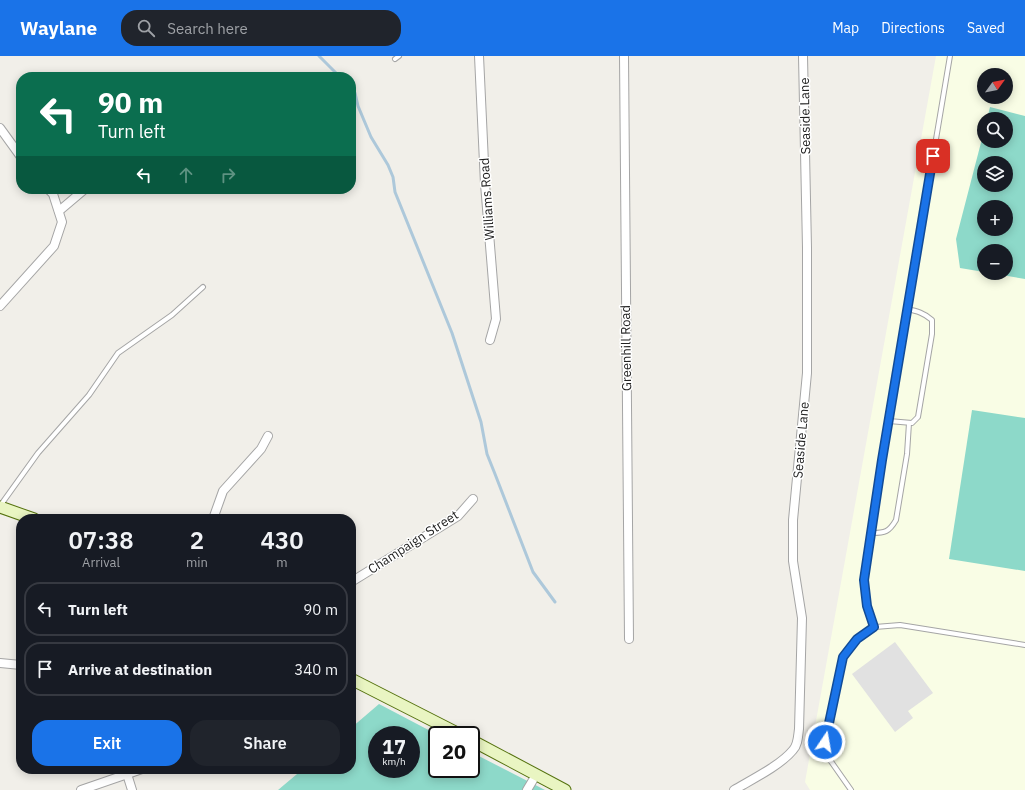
<!DOCTYPE html>
<meta charset="utf-8">
<style>
body{margin:0;font-family:"IBM Plex Sans",sans-serif;background:#20242c;color:#f1f3f6;height:100vh;display:flex;flex-direction:column;font-size:15px;white-space:nowrap}
*{box-sizing:border-box;margin:0}
p{font-size:13px;color:#9ea1a6}
.icon{flex:none;width:22px;height:22px;fill:none;stroke:currentColor;stroke-width:2;stroke-linecap:round;stroke-linejoin:round}
.map{position:relative;flex:1;overflow:hidden}
.details{position:absolute;left:16px;top:458px;width:340px;height:260px;display:flex;flex-direction:column;background:#171b24;border-radius:16px;box-shadow:0 2px 10px #0003}
.details>*{flex:none}
.hud{position:absolute;left:16px;top:16px;width:340px;height:122px;border-radius:16px;box-shadow:0 2px 10px #0003;background:#0b6e4f;color:#fff;overflow:hidden}
.needle{width:26px;rotate:57deg}
.buttons{position:absolute;left:977px;top:12px;display:grid;gap:8px}
.buttons a{display:grid;place-items:center;width:36px;height:36px;border-radius:50%;background:#171b24;box-shadow:0 2px 10px #0003;font-size:20px}
.speed{position:absolute;left:368px;top:670px;display:flex;gap:8px;font-size:20px;font-weight:700;text-align:center}
.speed>*{display:grid;place-content:center;width:52px;height:52px;border-radius:50%;background:#171b24;box-shadow:0 2px 10px #0003;line-height:1}
.speed small{font-size:10px;font-weight:400}
.speed .limit{border:2px solid #111;border-radius:6px;background:#fff;color:#111}
.pin{position:absolute;display:grid;place-items:center;width:34px;height:34px;color:#fff;margin:-17px;border-radius:8px;box-shadow:0 2px 6px #0006}
.me{position:absolute;width:44px;margin:-22px;rotate:12deg;stroke-linejoin:round;filter:drop-shadow(0 0 3px #0008)}
.turn{display:flex;align-items:center;gap:14px;height:84px;padding:0 16px;font-size:18px}
.turn .icon{width:52px;height:52px;stroke-width:2.5}
.turn b{display:block;font-size:28px;line-height:34px}
.lanes{display:flex;align-items:center;height:38px;padding:0 16px;background:#0003;justify-content:center;gap:20px;direction:ltr}
.lanes .off{opacity:.35}
.eta{display:flex;justify-content:space-evenly;align-items:center;height:68px;text-align:center}
.eta b{font-size:24px;font-weight:600;line-height:28px}
.primary-button{display:flex;gap:8px;margin-top:auto;padding:8px 16px}
.primary-button a{flex:1;height:46px;border-radius:16px;background:#1a73e8;color:#fff;font-size:16px;font-weight:600;line-height:46px;text-align:center}
.primary-button a+a{background:#20242c;color:#f1f3f6}
ul{padding:0;list-style:none}
li{display:flex;align-items:center;gap:12px;height:54px;margin:0 8px 6px;padding:0 8px;border:2px solid #363941;border-radius:16px}
li div{flex:1}
li b{display:block;font-size:15px}
li em{font-style:normal}
header{display:flex;align-items:center;gap:24px;box-sizing:border-box;height:56px;padding:0 20px;background:#1a73e8;color:#fff}
header strong{font-size:19px}
nav{display:flex;gap:22px;margin-inline-start:auto;font-size:14px}
.search{width:280px;height:36px;background:#20242c;display:flex;align-items:center;gap:10px;box-sizing:border-box;padding:0 14px;border-radius:16px;color:#9ea1a6;font-size:15px}
.map>svg:first-child{display:block}
.education{fill:#f9fde5;fill-rule:evenodd}
.pitch{fill:#8dd9c9;fill-rule:evenodd}
.parking{fill:#e1e1e1}
.lines{fill:none;stroke-linecap:round;stroke-linejoin:round}
.stream{stroke:#adc8da;stroke-width:3}
.lane-casing{stroke:#a5a5a5;stroke-width:6}
.street-casing{stroke:#a5a5a5;stroke-width:10}
.secondary-casing{stroke:#55720e;stroke-width:13}
.lane{stroke:#fff;stroke-width:4}
.street{stroke:#fff;stroke-width:8}
.secondary{stroke:#e9f5c2;stroke-width:11}
.route-casing{stroke:#114b97;stroke-width:10}
.route{stroke:#1a73e8;stroke-width:7}
.labels{text-anchor:middle;dominant-baseline:central;stroke-width:3;stroke-linejoin:round;paint-order:stroke}
.street-label{font-size:13px;fill:#212121;stroke:#fff}
</style>
<header>
<strong>Waylane</strong>
<div class="search"><svg class="icon" aria-label="search" viewBox="0 0 24 24"><circle cx="10" cy="10" r="6"/><path d="M15 15l6 6"/></svg>Search here</div>
<nav><a>Map</a><a>Directions</a><a>Saved</a></nav>
</header>
<div class="map">
<svg width="1025" height="734" viewBox="0 0 1025 734">
<rect width="100%" height="100%" fill="#f1efe9"/>
<path class="education" d="M936 0H1025V734H810L805 726ZM984 19H1006V41H984ZM984 63H1006V85H984ZM984 107H1006V129H984ZM984 151H1006V173H984ZM984 195H1006V217H984Z"/>
<g class="pitch">
<path d="M990 51 1025 60V223L990 217H1006V195H984V216L960 212 956 183 984 75V85H1006V63H987ZM984 107H1006V129H984ZM984 151H1006V173H984Z"/>
<polygon points="972,354 1025,362 1025,515 949,503"/>
<path d="M379 648 438 679 437 713H471V696L545 734H278L303 713H351V672ZM377 679H411V713H377Z"/>
</g>
<polygon class="parking" points="895,586 933,637 908,655 913,662 895,676 852,618"/>
<g class="lines">
<g class="stream">
<polyline points="319,0 340,21"/>
<polyline points="351,33 355,37 358,50 371,81 388,109 393,121 395,136 452,277 481,366 487,398 495,418 533,516 555,546"/>
</g>
<defs>
<g id="lane">
<polyline points="395,3 399,0"/>
<path d="M889 365 912 367 918 361 932 278V264C924 257 917 255 907 253"/>
<polyline points="0,450 38,397 89,339 118,297 172,259 203,231"/>
<path d="M872 477C885 477 889 476 896 464L907 398 909 367"/>
<polyline points="875,571 867,550 865,524 882,404 950,0"/>
<polyline points="851,734 830,704 825,686 843,601 857,583 875,571 900,569 1025,589"/>
</g>
<g id="street">
<polyline points="479,0 485,128 496,263 490,284"/>
<polyline points="624,0 629,583"/>
<polyline points="0,72 21,101"/>
<polyline points="59,155 85,133"/>
<polyline points="0,250 54,190 62,166 53,138 48,133"/>
<polyline points="213,463 223,435 261,393 268,380"/>
<polyline points="351,526 458,460 473,443"/>
<polyline points="0,607 21,609"/>
<polyline points="127,718 132,734"/>
<polyline points="81,734 142,713"/>
<polyline points="527,734 536,719"/>
<path d="M734 734C751 724 781 709 793 694 798 689 798 680 799 673L802 562 793 505V464L807 317V192L803 0"/>
</g>
<g id="secondary">
<polyline points="0,451 34,463"/>
<polyline points="351,623 461,679"/>
<polyline points="471,684 565,734"/>
</g>
</defs>
<use href="#lane" class="lane-casing"/>
<use href="#street" class="street-casing"/>
<use href="#secondary" class="secondary-casing"/>
<use href="#lane" class="lane"/>
<use href="#street" class="street"/>
<use href="#secondary" class="secondary"/>
</g>
<g class="lines">
<defs>
<polyline id="route" points="825,686 843,601 857,583 874,571 867,550 864,524 882,404 933,100"/>
</defs>
<use href="#route" class="route-casing"/>
<use href="#route" class="route"/>
</g>
<g class="labels">
<g class="street-label">
<text transform="translate(805 60) rotate(-91)">Seaside Lane</text>
<text transform="translate(487 143) rotate(-94)">Williams Road</text>
<text transform="translate(626 292) rotate(-91)">Greenhill Road</text>
<text transform="translate(801 384) rotate(-85)">Seaside Lane</text>
<text transform="translate(413 486) rotate(-33)">Champaign Street</text>
</g>
</g>
</svg>
<div class="buttons">
<a><svg class="needle" viewBox="-14 -14 28 28"><path d="M0-13l5 13h-10z" fill="#e53935"/><path d="M0 13l5-13h-10z" fill="#9ea1a6"/></svg></a>
<a><svg class="icon" aria-label="search" viewBox="0 0 24 24"><circle cx="10" cy="10" r="6"/><path d="M15 15l6 6"/></svg></a>
<a><svg class="icon" aria-label="layers" viewBox="0 0 24 24"><path d="M12 4l9 5-9 5-9-5zM3 14l9 5 9-5"/></svg></a>
<a>+</a>
<a>−</a>
</div>
<div class="speed"><div>17<small>km/h</small></div><div class="limit">20</div></div>
<div class="pin" style="left:933px;top:100px;background:#d93025"><svg class="icon" aria-label="arrive" viewBox="0 0 24 24"><path d="M6 21V4h12l-3 4 3 4H6"/></svg></div>
<svg class="me" style="left:825px;top:686px" viewBox="-20 -20 40 40"><circle r="17" fill="#1a73e8" stroke="#fff" stroke-width="3"/><path d="M0-11L8 9 0 5-8 9z" fill="#fff"/></svg>
<div class="hud">
<div class="turn"><svg class="icon" aria-label="left" viewBox="0 0 24 24"><path d="M17 20v-9H6M10 6l-5 5 5 5"/></svg><div><b>90 m</b>Turn left</div></div>
<div class="lanes"><svg class="icon" aria-label="left" viewBox="0 0 24 24"><path d="M17 20v-9H6M10 6l-5 5 5 5"/></svg><svg class="icon off" aria-label="ahead" viewBox="0 0 24 24"><path d="M12 20V5M6 11l6-6 6 6"/></svg><svg class="icon off" aria-label="right" viewBox="0 0 24 24"><path d="M7 20v-9h11M14 6l5 5-5 5"/></svg></div>
</div>
<section class="details">
<div class="eta">
<div><b>07:38</b><p>Arrival</p></div>
<div><b>2</b><p>min</p></div>
<div><b>430</b><p>m</p></div>
</div>
<ul>
<li><svg class="icon" aria-label="left" viewBox="0 0 24 24"><path d="M17 20v-9H6M10 6l-5 5 5 5"/></svg><div><b>Turn left</b></div><em>90 m</em></li>
<li><svg class="icon" aria-label="arrive" viewBox="0 0 24 24"><path d="M6 21V4h12l-3 4 3 4H6"/></svg><div><b>Arrive at destination</b></div><em>340 m</em></li>
</ul>
<div class="primary-button"><a>Exit</a><a>Share</a></div>
</section>
</div>
